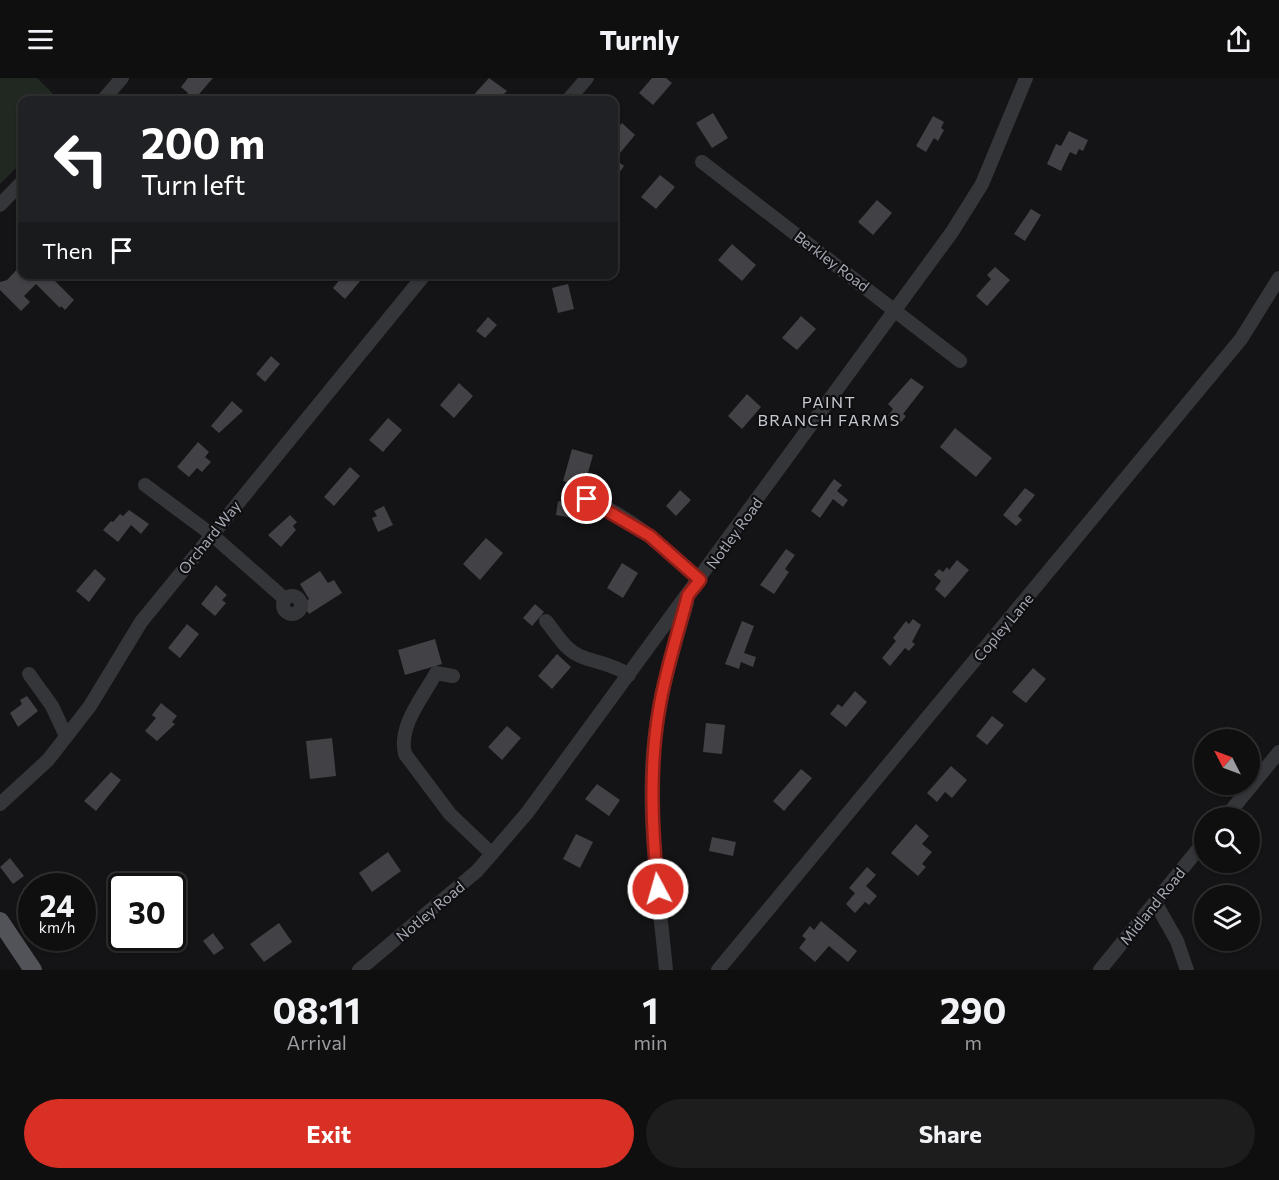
<!DOCTYPE html>
<style>
body{margin:0;font-family:Commissioner,sans-serif;background:#1d1d1e;color:#f1f3f6;height:100vh;display:flex;flex-direction:column;font-size:22px;white-space:nowrap}
*{box-sizing:border-box;margin:0}
p{font-size:20px;color:#9b9c9f}
.icon{flex:none;width:33px;height:33px;fill:none;stroke:currentColor;stroke-width:2;stroke-linecap:round;stroke-linejoin:round}
.map{position:relative;height:892px;overflow:hidden}
.drawer{display:flex;flex-direction:column;background:#0f0f10;flex:1}
.drawer>*{flex:none}
.banner{position:absolute;left:18px;top:18px;width:600px;height:183px;border-radius:12px;box-shadow:0 2px 4px #0004,0 0 0 2px #2f2f30;background:#202124;color:#fff;overflow:hidden}
.needle{width:39px;rotate:312deg}
.controls{position:absolute;left:1194px;top:651px;display:grid;gap:12px}
.controls a{display:grid;place-items:center;width:66px;height:66px;border-radius:50%;background:#0f0f10;box-shadow:0 2px 4px #0004,0 0 0 2px #2f2f30;font-size:30px}
.speed{position:absolute;left:18px;top:795px;display:flex;gap:12px;font-size:30px;font-weight:700;text-align:center}
.speed>*{display:grid;place-content:center;width:78px;height:78px;border-radius:50%;background:#0f0f10;box-shadow:0 2px 4px #0004,0 0 0 2px #2f2f30;line-height:1}
.speed small{font-size:15px;font-weight:400}
.speed .limit{border:3px solid #111;border-radius:9px;background:#fff;color:#111}
.pin{position:absolute;display:grid;place-items:center;width:51px;height:51px;color:#fff;margin:-26px;border:3px solid #fff;border-radius:50%;box-shadow:0 2px 6px #0007}
.me{position:absolute;width:66px;margin:-33px;rotate:354deg;stroke-linejoin:round;filter:drop-shadow(0 0 4px #0008)}
.turn{display:flex;align-items:center;gap:21px;height:126px;padding:0 24px;font-size:27px}
.turn .icon{width:78px;height:78px;stroke-width:2.5}
.turn b{display:block;font-size:42px;line-height:51px}
.then{display:flex;align-items:center;height:57px;padding:0 24px;background:#0003;gap:12px;font-size:22px}
.eta{display:flex;justify-content:space-evenly;align-items:center;height:102px;text-align:center}
.eta b{font-size:36px;font-weight:700;line-height:42px}
.primary-button{display:flex;gap:12px;margin-top:auto;padding:12px 24px}
.primary-button a{flex:1;height:69px;border-radius:36px;background:#d93025;color:#fff;font-size:24px;font-weight:700;line-height:69px;text-align:center}
.primary-button a+a{background:#1d1d1e;color:#f1f3f6}
header{display:flex;justify-content:space-between;align-items:center;height:78px;padding:0 24px;background:#0f0f10;font-size:27px;font-weight:700}
.map>svg:first-child{display:block}
.green{fill:#212822}
.building{fill:#414146}
.lines{fill:none;stroke-linecap:round;stroke-linejoin:round}
.minor{stroke:#35363a;stroke-width:14}
.major{stroke:#525259;stroke-width:18}
.route-casing{stroke:#8d1f18;stroke-width:15}
.route{stroke:#d93025;stroke-width:10}
.labels{text-anchor:middle;dominant-baseline:central;stroke-width:4.5;stroke-linejoin:round;paint-order:stroke}
.street-label{font-size:15px;fill:#a7a9b5;stroke:#0f0f11}
.neighbourhood-label{font-size:16px;letter-spacing:1.5px;fill:#c7c9d1;stroke:#0f0f11}
</style>
<header><svg class="icon" aria-label="menu" viewBox="0 0 24 24"><path d="M4 6h16M4 12h16M4 18h16"/></svg>Turnly<svg class="icon" aria-label="share" viewBox="0 0 24 24"><path d="M12 15V3M7 8l5-5 5 5M5 13v7h14v-7"/></svg></header>
<div class="map">
<svg width="1279" height="892" viewBox="0 0 1279 892">
<rect width="100%" height="100%" fill="#141416"/>
<polygon class="green" points="0,0 37,0 59,22 22,22 22,84 0,106"/>
<g class="building">
<polygon points="188,0 213,0 194,22 182,22 188,15 181,9"/>
<polygon points="489,0 507,13 498,22 469,22"/>
<polygon points="652,0 666,0 672,5 653,27 639,15"/>
<polygon points="713,35 728,60 712,70 696,45"/>
<polygon points="933,38 944,44 941,50 944,52 938,63 934,60 926,74 916,68"/>
<polygon points="622,45 635,57 615,81 624,88 614,102 614,54"/>
<polygon points="1069,53 1088,62 1083,73 1079,71 1076,77 1070,74 1061,93 1047,86 1056,66 1061,68"/>
<polygon points="660,97 675,109 656,131 641,119"/>
<polygon points="877,122 892,135 873,157 858,144"/>
<polygon points="1031,131 1041,137 1025,163 1014,156"/>
<polygon points="732,166 756,187 742,203 718,182"/>
<polygon points="22,186 22,196 48,196 74,222 65,232 61,228 60,230 36,206 24,218 30,224 21,233 0,212 0,204 7,202"/>
<polygon points="995,189 1010,202 987,228 976,218 991,201 987,197"/>
<polygon points="344,196 355,196 361,202 345,221 333,210"/>
<polygon points="568,206 574,231 558,235 552,210"/>
<polygon points="801,238 816,251 797,272 782,260"/>
<polygon points="488,239 497,247 485,260 476,253"/>
<polygon points="271,278 280,286 265,304 256,296"/>
<polygon points="911,300 924,309 903,336 906,338 899,347 888,338 893,331 888,326"/>
<polygon points="459,305 473,318 454,340 440,327"/>
<polygon points="747,316 761,329 742,351 728,338"/>
<polygon points="232,323 243,333 219,355 211,348"/>
<polygon points="388,340 402,352 383,374 369,362"/>
<polygon points="955,350 992,380 976,399 940,369"/>
<polygon points="198,364 209,374 205,379 211,384 202,394 197,390 189,399 177,389"/>
<polygon points="572,371 593,377 584,409 563,403"/>
<polygon points="350,389 360,398 334,428 324,419"/>
<polygon points="834,401 842,407 837,413 848,422 843,429 833,421 820,440 811,433"/>
<polygon points="1025,410 1035,417 1018,438 1022,442 1016,448 1003,437"/>
<polygon points="680,412 691,422 676,438 666,428"/>
<polygon points="558,423 580,428 579,441 556,437"/>
<polygon points="384,428 393,447 378,454 372,440 377,438 374,433"/>
<polygon points="129,432 149,446 141,456 131,447 118,464 103,452 111,443 113,444 120,436 123,438"/>
<polygon points="290,437 297,444 293,448 296,452 281,469 268,457"/>
<polygon points="486,460 503,475 480,502 463,486"/>
<polygon points="786,471 795,477 785,491 789,494 774,516 760,507"/>
<polygon points="957,482 969,492 945,520 935,511 941,503 934,497 939,491 943,494 947,489 949,492"/>
<polygon points="622,485 638,495 623,520 607,510"/>
<polygon points="95,491 106,501 89,524 76,513"/>
<polygon points="320,493 328,505 334,502 342,515 309,536 302,525 309,521 300,506"/>
<polygon points="216,507 227,517 222,522 226,525 215,538 201,526"/>
<polygon points="535,526 544,534 532,548 523,540"/>
<polygon points="913,541 921,547 912,564 915,566 909,573 905,570 890,588 882,580 896,563 893,560 906,543 909,546"/>
<polygon points="742,543 754,548 744,575 756,579 753,589 741,584 739,591 725,586"/>
<polygon points="187,546 199,556 180,580 168,570"/>
<polygon points="435,561 442,586 405,597 398,572"/>
<polygon points="557,576 571,589 552,611 538,598"/>
<polygon points="1033,590 1046,601 1026,625 1012,614"/>
<polygon points="855,613 867,624 846,649 830,636 838,626 842,629"/>
<polygon points="27,618 38,633 18,649 10,635 22,626 20,622"/>
<polygon points="161,625 177,638 172,644 175,646 157,663 145,653 156,640 152,637"/>
<polygon points="992,638 1004,647 987,667 976,658"/>
<polygon points="706,645 725,647 722,676 703,674"/>
<polygon points="507,648 521,660 502,682 488,669"/>
<polygon points="332,660 336,698 310,701 306,663"/>
<polygon points="951,688 967,702 952,720 945,714 937,724 927,715"/>
<polygon points="801,691 812,700 784,733 773,723"/>
<polygon points="111,694 121,702 96,733 84,723"/>
<polygon points="597,706 620,722 609,738 585,721"/>
<polygon points="916,746 929,758 922,766 932,774 922,786 926,789 918,798 891,775"/>
<polygon points="576,756 593,764 580,790 563,781"/>
<polygon points="712,759 736,764 733,778 709,773"/>
<polygon points="388,774 401,793 372,814 359,795"/>
<polygon points="10,780 24,798 13,806 0,789"/>
<polygon points="867,789 876,797 866,808 877,818 869,827 865,824 855,835 846,826 855,815 849,810"/>
<polygon points="821,843 857,873 848,884 829,868 815,884 799,870 806,861 802,858 810,848 814,852"/>
<polygon points="279,845 292,864 264,884 250,866"/>
<polygon points="213,855 224,870 214,877 203,863"/>
</g>
<g class="lines">
<g class="minor">
<polyline points="103,22 122,0"/>
<polyline points="568,22 587,0"/>
<polyline points="702,84 960,283"/>
<polyline points="0,127 22,104"/>
<polyline points="145,407 211,456 285,521"/>
<path d="M575 417C623 431 664 469 700 502"/>
<circle cx="292" cy="527" r="9"/>
<path d="M546 543C556 555 565 572 580 578 597 585 613 586 629 597"/>
<polyline points="29,596 52,628 66,658"/>
<path d="M453 598 436 595C423 619 398 648 405 676L450 736 492 776"/>
<polyline points="0,726 48,682 90,628 141,544 425,196"/>
<polyline points="1225,740 1279,674"/>
<polyline points="1155,824 1177,863 1187,892"/>
<polyline points="359,892 477,793 527,735 952,154 982,106 1026,0"/>
<path d="M666 892C658 807 642 716 659 631 666 595 677 559 687 524"/>
<polyline points="718,892 1241,261 1279,200"/>
<polyline points="1100,892 1204,764"/>
</g>
<polyline class="major" points="0,843 33,892"/>
</g>
<g class="lines">
<defs>
<path id="route" d="M587 421 650 458 700 502 688 517C678 555 665 594 659 632 649 691 652 752 658 811"/>
</defs>
<use href="#route" class="route-casing"/>
<use href="#route" class="route"/>
</g>
<g class="labels">
<g class="street-label">
<text transform="translate(832 183) rotate(37)">Berkley Road</text>
<text transform="translate(734 455) rotate(-54)">Notley Road</text>
<text transform="translate(209 459) rotate(-51)">Orchard Way</text>
<text transform="translate(1003 549) rotate(-50)">Copley Lane</text>
<text transform="translate(1152 828) rotate(-51)">Midland Road</text>
<text transform="translate(430 833) rotate(-40)">Notley Road</text>
</g>
<g class="neighbourhood-label">
<text x="829" y="323">PAINT<tspan x="829" dy="18">BRANCH FARMS</tspan></text>
</g>
</g>
</svg>
<div class="controls">
<a><svg class="needle" viewBox="-14 -14 28 28"><path d="M0-13l5 13h-10z" fill="#e53935"/><path d="M0 13l5-13h-10z" fill="#9b9c9f"/></svg></a>
<a><svg class="icon" aria-label="search" viewBox="0 0 24 24"><circle cx="10" cy="10" r="6"/><path d="M15 15l6 6"/></svg></a>
<a><svg class="icon" aria-label="layers" viewBox="0 0 24 24"><path d="M12 4l9 5-9 5-9-5zM3 14l9 5 9-5"/></svg></a>
</div>
<div class="speed"><div>24<small>km/h</small></div><div class="limit">30</div></div>
<div class="pin" style="left:587px;top:421px;background:#d93025"><svg class="icon" aria-label="arrive" viewBox="0 0 24 24"><path d="M6 21V4h12l-3 4 3 4H6"/></svg></div>
<svg class="me" style="left:658px;top:811px" viewBox="-20 -20 40 40"><circle r="17" fill="#d93025" stroke="#fff" stroke-width="3"/><path d="M0-11L8 9 0 5-8 9z" fill="#fff"/></svg>
<div class="banner">
<div class="turn"><svg class="icon" aria-label="left" viewBox="0 0 24 24"><path d="M17 20v-9H6M10 6l-5 5 5 5"/></svg><div><b>200 m</b>Turn left</div></div>
<div class="then">Then<svg class="icon" aria-label="arrive" viewBox="0 0 24 24"><path d="M6 21V4h12l-3 4 3 4H6"/></svg></div>
</div>
</div>
<section class="drawer">
<div class="eta">
<div><b>08:11</b><p>Arrival</p></div>
<div><b>1</b><p>min</p></div>
<div><b>290</b><p>m</p></div>
</div>
<div class="primary-button"><a>Exit</a><a>Share</a></div>
</section>
